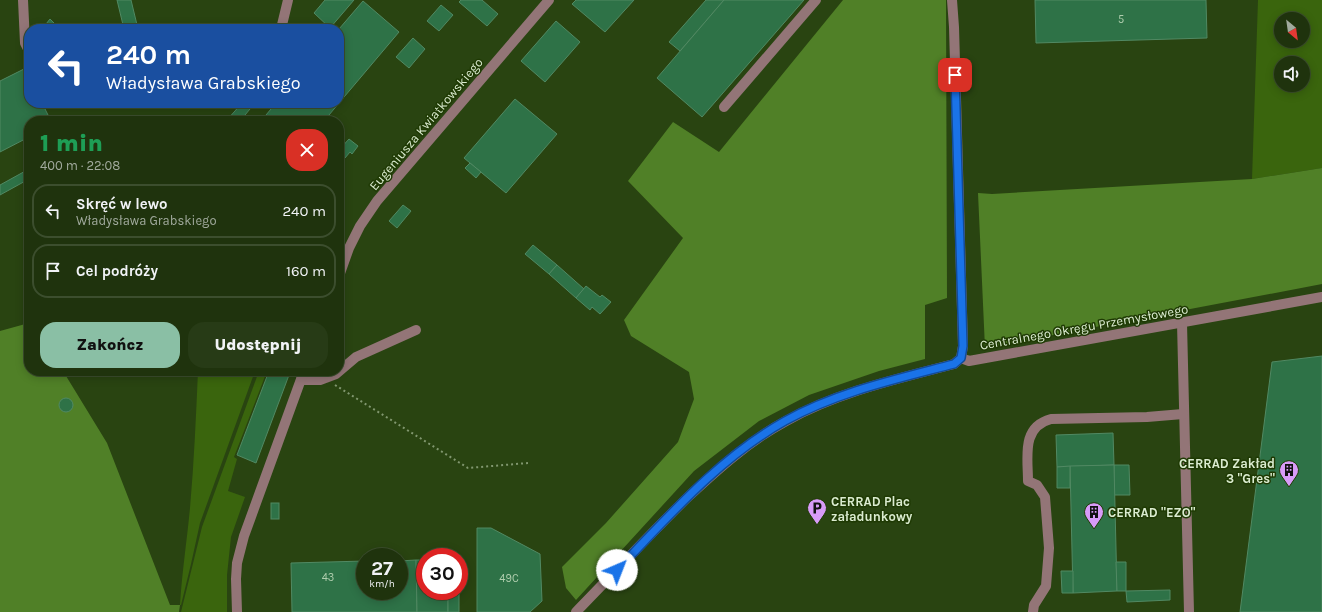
<!DOCTYPE html>
<html lang="pl">
<meta charset="utf-8">
<style>
body{margin:0;font-family:Karla,sans-serif;background:#273b16;color:#f1f3f6;height:100vh;display:flex;flex-direction:column;font-size:15px;white-space:nowrap}
*{box-sizing:border-box;margin:0}
p{font-size:13px;color:#a1aa9d}
.icon{flex:none;width:22px;height:22px;fill:none;stroke:currentColor;stroke-width:2;stroke-linecap:round;stroke-linejoin:round}
.map{position:relative;flex:1;overflow:hidden}
.details{position:absolute;left:24px;top:116px;width:320px;height:260px;display:flex;flex-direction:column;background:#1f330d;border-radius:16px;box-shadow:0 2px 10px #0003,0 0 0 1px #3c4e2e}
.details>*{flex:none}
.hud{position:absolute;left:24px;top:24px;width:320px;height:84px;border-radius:16px;box-shadow:0 2px 10px #0003,0 0 0 1px #3c4e2e;background:#1a4fa0;color:#fff;overflow:hidden}
.needle{width:26px;rotate:151deg}
.fabs{position:absolute;left:1274px;top:12px;display:grid;gap:8px}
.fabs a{display:grid;place-items:center;width:36px;height:36px;border-radius:50%;background:#1f330d;box-shadow:0 2px 10px #0003,0 0 0 1px #3c4e2e;font-size:20px}
.speed{position:absolute;left:356px;top:548px;display:flex;gap:8px;font-size:20px;font-weight:700;text-align:center}
.speed>*{display:grid;place-content:center;width:52px;height:52px;border-radius:50%;background:#1f330d;box-shadow:0 2px 10px #0003,0 0 0 1px #3c4e2e;line-height:1}
.speed small{font-size:10px;font-weight:400}
.speed .limit{border:6px solid #d22;background:#fff;color:#111}
.pin{position:absolute;display:grid;place-items:center;width:34px;height:34px;color:#fff;margin:-17px;border-radius:8px;box-shadow:0 2px 6px #0006}
.me{position:absolute;width:44px;margin:-22px;rotate:44deg;stroke-linejoin:round;filter:drop-shadow(0 0 3px #0008)}
.turn{display:flex;align-items:center;gap:14px;height:84px;padding:0 16px;font-size:18px}
.turn .icon{width:52px;height:52px;stroke-width:2.5}
.turn b{display:block;font-size:28px;line-height:34px}
.round{display:grid;place-items:center;flex:none;width:42px;height:42px;border-radius:16px;background:#273b16}
.head{display:flex;align-items:center;justify-content:space-between;height:68px;padding:0 16px}
h1{font-size:24px;font-weight:800;line-height:30px;color:#1e9e55}
.action{display:flex;gap:8px;margin-top:auto;padding:8px 16px}
.action a{flex:1;height:46px;border-radius:16px;background:#8abfa5;color:#111;font-size:16px;font-weight:800;line-height:46px;text-align:center}
.action a+a{background:#273b16;color:#f1f3f6}
ul{padding:0;list-style:none}
li{display:flex;align-items:center;gap:12px;height:54px;margin:0 8px 6px;padding:0 8px;border:2px solid #3c4e2e;border-radius:16px}
li div{flex:1}
li b{display:block;font-size:15px}
li em{font-style:normal}
.map>svg:first-child{display:block}
.green{fill:#3a650d;fill-rule:evenodd}
.forest{fill:#508027}
.building{fill:#2e7247;stroke:#518963}
.lines{fill:none;stroke-linecap:round;stroke-linejoin:round}
.path{stroke:#81976f;stroke-width:2;stroke-dasharray:2 3;stroke-linecap:butt}
.minor{stroke:#937577;stroke-width:10}
.route-casing{stroke:#114b97;stroke-width:10}
.route{stroke:#1a73e8;stroke-width:7}
.labels{text-anchor:middle;dominant-baseline:central;stroke-width:3;stroke-linejoin:round;paint-order:stroke}
.number-label{font-size:11px;fill:#b0ceae}
.street-label{font-size:13px;fill:#dbecd0;stroke:#1f3a04}
.poi-label{font-size:13px;font-weight:bold;fill:#dbecd0;stroke:#1f3a04;text-anchor:start}
</style>
<div class="map">
<svg width="1322" height="612" viewBox="0 0 1322 612">
<rect width="100%" height="100%" fill="#294411"/>
<g class="green">
<path d="M1258 0H1322V168L1252 179ZM1281 19H1303V41H1281ZM1281 63H1303V85H1281Z"/>
<path d="M198 371H255L200 523 191 564 181 605H180C182 572 187 540 190 508 194 462 196 417 198 371Z"/>
<polygon points="259,371 267,371 234,457 237,459 228,491 245,497 231,537 227,575 227,612 181,612 202,527"/>
</g>
<g class="forest">
<polygon points="843,0 946,0 947,298 925,305 925,359 879,371 809,395 759,421 694,471 576,600 566,588 562,567 606,523 678,442 694,399 689,372 631,336 624,320 683,238 628,181 673,122 719,152"/>
<polygon points="1322,168 1322,284 985,348 978,193 992,194 1252,179"/>
<polygon points="29,323 29,371 63,371 107,443 170,605 180,605 179,612 0,612 0,331"/>
</g>
<g class="building">
<polygon points="117,0 131,0 138,29 124,29"/>
<polygon points="325,0 354,0 330,28 314,13"/>
<polygon points="461,0 482,0 498,14 487,26 459,2"/>
<polygon points="576,0 634,0 605,32 572,4"/>
<polygon points="706,0 724,0 680,51 669,42"/>
<polygon points="724,0 804,0 702,117 657,78"/>
<polygon points="1035,0 1206,0 1207,38 1036,43"/>
<polygon points="363,1 399,32 339,103 339,29"/>
<polygon points="441,5 453,15 439,31 427,21"/>
<polygon points="50,19 60,29 42,29"/>
<polygon points="556,21 580,42 545,82 521,61"/>
<polygon points="413,38 425,49 409,68 396,57"/>
<polygon points="24,69 29,78 29,103 42,103 51,121 29,121 29,137 0,152 0,81"/>
<polygon points="515,99 557,134 506,193 464,158"/>
<polygon points="242,103 255,103 240,121 228,121 227,120"/>
<polygon points="276,103 339,103 324,121 261,121"/>
<polygon points="202,117 207,121 199,121"/>
<polygon points="349,139 358,146 352,154 350,152 345,158 342,155 343,154 339,150"/>
<polygon points="470,163 481,172 476,178 465,168"/>
<polygon points="29,169 29,179 0,195 0,185"/>
<polygon points="403,205 411,211 397,228 389,221"/>
<polygon points="533,245 557,265 549,274 525,254"/>
<polygon points="557,265 584,289 576,298 549,274"/>
<polygon points="586,286 600,297 602,295 611,302 600,314 592,307 590,310 576,298"/>
<polygon points="1322,356 1322,612 1240,612 1272,362"/>
<polygon points="269,371 278,371 289,375 256,463 237,455"/>
<circle cx="66" cy="405" r="7"/>
<polygon points="1113,433 1114,465 1057,467 1056,435"/>
<polygon points="1114,465 1129,465 1130,495 1114,495"/>
<polygon points="1114,465 1117,591 1073,593 1070,466"/>
<polygon points="1070,466 1070,488 1057,488 1057,467"/>
<rect x="271" y="503" width="8" height="16"/>
<polygon points="477,528 491,528 540,554 542,601 530,612 477,612"/>
<polygon points="416,560 417,612 292,612 291,563 365,561 365,591 399,591 399,561"/>
<polygon points="416,560 425,560 425,591 448,591 448,612 417,612"/>
<polygon points="1116,562 1126,562 1126,591 1117,591"/>
<polygon points="1061,571 1073,571 1073,593 1062,593"/>
<polygon points="1170,590 1170,600 1127,602 1126,591"/>
<rect x="448" y="591" width="11" height="21"/>
</g>
<g class="lines">
<polyline class="path" points="335,385 468,468 528,463"/>
<g class="minor">
<polyline points="23,0 25,43 29,51"/>
<polyline points="281,29 288,0"/>
<polyline points="724,107 816,0"/>
<polyline points="339,276 349,248 360,226 377,201 549,0"/>
<polyline points="1182,323 1189,612"/>
<polyline points="961,358 969,361 1322,297"/>
<polyline points="301,380 320,380 336,374 356,357 416,330"/>
<polyline points="237,612 236,579 237,563 244,536 304,371"/>
<path d="M576 612C613 574 650 534 688 497 718 469 749 441 786 421 838 392 897 379 954 364L961 358 963 346 954 27 952 0"/>
<path d="M1033 612 1034 605 1046 586 1049 548 1045 497 1037 485 1028 481C1028 457 1021 427 1051 419L1147 417 1183 414"/>
</g>
</g>
<g class="lines">
<defs>
<path id="route" d="M617 570C668 517 719 458 785 421 837 392 897 379 954 364L961 358 963 346 955 75"/>
</defs>
<use href="#route" class="route-casing"/>
<use href="#route" class="route"/>
</g>
<defs>
<symbol id="building-pin" viewBox="-11 -11 22 30"><path d="M0 17L-7.5 6A9.5 9.5 0 1 1 7.5 6Z" fill="#d89bf8" stroke="#1f3a04"/><path d="M-4-6H4V6H1V3H-1V6H-4ZM-2.5-4.3h1.7v1.8h-1.7ZM.8-4.3h1.7v1.8H.8ZM-2.5-1h1.7V.8h-1.7ZM.8-1h1.7V.8H.8Z" fill="#111"/></symbol>
<symbol id="parking-pin" viewBox="-11 -11 22 30"><path d="M0 17L-7.5 6A9.5 9.5 0 1 1 7.5 6Z" fill="#d89bf8" stroke="#1f3a04"/><path d="M-3.5-5.5H1a3.5 3.5 0 0 1 0 7H-1V5.5H-3.5ZM-1-3.4V-.6H.8a1.4 1.4 0 0 0 0-2.8Z" fill="#111"/></symbol>
</defs>
<g fill-rule="evenodd">
<use href="#building-pin" x="1278" y="459" width="22" height="30"/>
<use href="#parking-pin" x="806" y="497" width="22" height="30"/>
<use href="#building-pin" x="1083" y="501" width="22" height="30"/>
</g>
<g class="labels">
<g class="number-label">
<text x="1121" y="19">5</text>
<text x="328" y="577">43</text>
<text x="509" y="578">49C</text>
</g>
<g class="street-label">
<text transform="translate(426 124) rotate(-50)">Eugeniusza Kwiatkowskiego</text>
<text transform="translate(1084 327) rotate(-10)">Centralnego Okręgu Przemysłowego</text>
</g>
<g class="poi-label">
<text x="1275" y="463" text-anchor="end">CERRAD Zakład<tspan x="1275" dy="15">3 "Gres"</tspan></text>
<text x="831" y="501">CERRAD Plac<tspan x="831" dy="15">załadunkowy</tspan></text>
<text x="1108" y="512">CERRAD "EZO"</text>
</g>
</g>
</svg>
<div class="fabs">
<a><svg class="needle" viewBox="-14 -14 28 28"><path d="M0-13l5 13h-10z" fill="#e53935"/><path d="M0 13l5-13h-10z" fill="#a1aa9d"/></svg></a>
<a><svg class="icon" aria-label="sound" viewBox="0 0 24 24"><path d="M4 9h4l5-4v14l-5-4H4zM17 9q2 3 0 6"/></svg></a>
</div>
<div class="speed"><div>27<small>km/h</small></div><div class="limit">30</div></div>
<div class="pin" style="left:955px;top:75px;background:#d93025"><svg class="icon" aria-label="arrive" viewBox="0 0 24 24"><path d="M6 21V4h12l-3 4 3 4H6"/></svg></div>
<svg class="me" style="left:617px;top:570px" viewBox="-20 -20 40 40"><circle r="19" fill="#fff"/><path d="M0-13L10 11 0 6-10 11z" fill="#1a73e8"/></svg>
<div class="hud">
<div class="turn"><svg class="icon" aria-label="left" viewBox="0 0 24 24"><path d="M17 20v-9H6M10 6l-5 5 5 5"/></svg><div><b>240 m</b>Władysława Grabskiego</div></div>
</div>
<section class="details">
<div class="head"><div><h1>1 min</h1><p>400 m · 22:08</p></div><a class="round" style="background:#d93025;color:#fff"><svg class="icon" aria-label="close" viewBox="0 0 24 24"><path d="M6 6l12 12M18 6L6 18"/></svg></a></div>
<ul>
<li><svg class="icon" aria-label="left" viewBox="0 0 24 24"><path d="M17 20v-9H6M10 6l-5 5 5 5"/></svg><div><b>Skręć w lewo</b><p>Władysława Grabskiego</p></div><em>240 m</em></li>
<li><svg class="icon" aria-label="arrive" viewBox="0 0 24 24"><path d="M6 21V4h12l-3 4 3 4H6"/></svg><div><b>Cel podróży</b></div><em>160 m</em></li>
</ul>
<div class="action"><a>Zakończ</a><a>Udostępnij</a></div>
</section>
</div>
